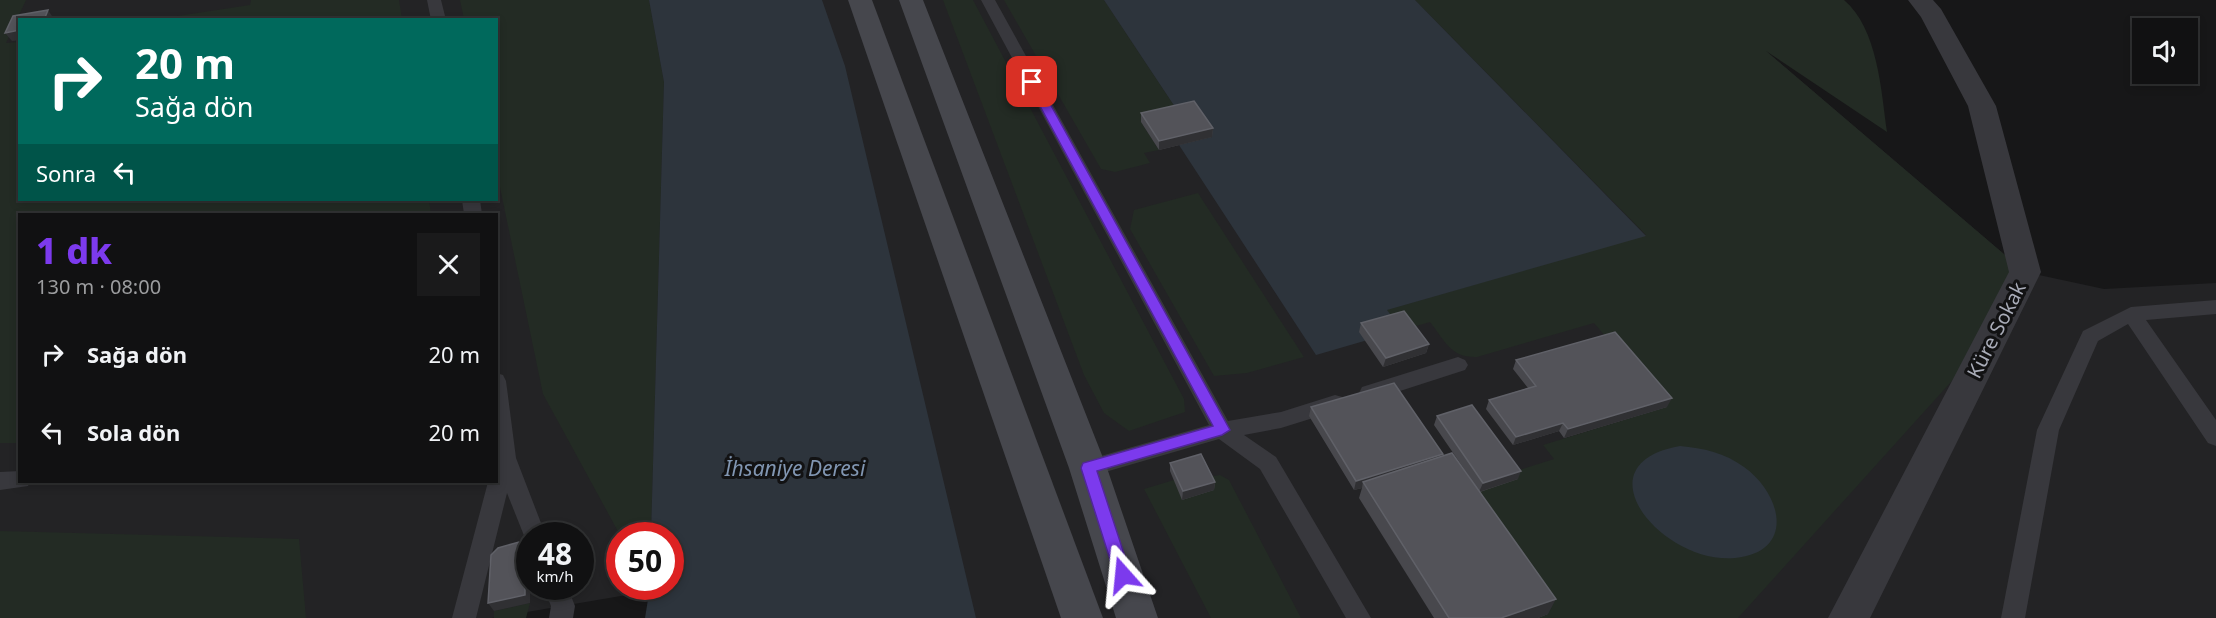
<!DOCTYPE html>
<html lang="tr">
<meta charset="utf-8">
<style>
body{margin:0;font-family:"Noto Sans",sans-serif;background:#1a1a1b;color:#f1f3f6;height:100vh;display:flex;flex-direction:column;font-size:22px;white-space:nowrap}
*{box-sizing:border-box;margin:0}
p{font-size:20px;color:#9c9d9f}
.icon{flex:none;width:33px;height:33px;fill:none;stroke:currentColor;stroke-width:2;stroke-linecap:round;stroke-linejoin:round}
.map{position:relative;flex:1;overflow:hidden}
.details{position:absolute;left:18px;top:213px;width:480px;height:270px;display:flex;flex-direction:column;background:#111112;border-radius:0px;box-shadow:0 3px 9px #0003,0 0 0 2px #303132}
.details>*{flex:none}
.hud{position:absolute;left:18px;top:18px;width:480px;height:183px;border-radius:0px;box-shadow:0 3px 9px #0003,0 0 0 2px #303132;background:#00695c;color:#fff;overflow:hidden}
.buttons{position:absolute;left:2132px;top:18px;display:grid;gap:12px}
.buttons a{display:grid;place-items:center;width:66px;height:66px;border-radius:0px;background:#111112;box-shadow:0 3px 9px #0003,0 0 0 2px #303132;font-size:30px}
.speed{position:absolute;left:516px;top:522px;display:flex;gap:12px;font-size:30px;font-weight:700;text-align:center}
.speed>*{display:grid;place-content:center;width:78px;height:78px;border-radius:50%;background:#111112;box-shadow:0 3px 9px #0003,0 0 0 2px #303132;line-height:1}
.speed small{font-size:15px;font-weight:400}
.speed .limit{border:9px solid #d22;background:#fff;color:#111}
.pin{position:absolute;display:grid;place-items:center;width:51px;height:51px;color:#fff;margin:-26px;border-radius:12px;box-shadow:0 3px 9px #0006}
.me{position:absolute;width:66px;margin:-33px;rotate:342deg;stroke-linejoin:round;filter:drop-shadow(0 0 4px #0008)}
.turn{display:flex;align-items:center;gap:21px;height:126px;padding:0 18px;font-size:27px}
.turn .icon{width:78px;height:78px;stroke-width:2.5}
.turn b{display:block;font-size:42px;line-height:51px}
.then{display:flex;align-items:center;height:57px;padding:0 18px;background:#0003;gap:12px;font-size:22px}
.round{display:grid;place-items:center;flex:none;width:63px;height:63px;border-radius:0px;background:#1a1a1b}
.head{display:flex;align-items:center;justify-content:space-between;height:102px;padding:0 18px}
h1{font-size:36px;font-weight:800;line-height:45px;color:#7c3aed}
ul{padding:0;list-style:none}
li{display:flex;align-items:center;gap:18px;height:78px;padding:0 18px}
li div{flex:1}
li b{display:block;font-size:22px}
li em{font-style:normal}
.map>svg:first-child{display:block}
.built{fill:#232325;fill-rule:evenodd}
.green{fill:#232b24}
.water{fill:#2d343c}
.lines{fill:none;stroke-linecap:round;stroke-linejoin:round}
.service{fill:#38383d;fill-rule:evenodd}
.tertiary{fill:#38383d;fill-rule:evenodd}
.secondary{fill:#46474d;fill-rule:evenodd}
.wall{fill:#48484d}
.shaded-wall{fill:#303033}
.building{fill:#535359;stroke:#606168;stroke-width:1.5}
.route{fill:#7c3aed;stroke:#51269a;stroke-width:1.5}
.labels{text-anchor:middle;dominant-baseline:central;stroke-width:6;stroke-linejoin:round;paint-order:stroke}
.street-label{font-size:20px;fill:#a9acb8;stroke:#121213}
.water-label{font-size:21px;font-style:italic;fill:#8196b2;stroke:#121213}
</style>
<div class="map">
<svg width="2216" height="618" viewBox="0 0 2216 618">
<rect width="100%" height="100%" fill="#171718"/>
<path class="built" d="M0 0H1526L1760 46 2025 272 2104 289 2216 283V618H732L650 591 492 618H0ZM20 20H496V200H20ZM20 214H496V482H20ZM530 536H580V586H530ZM620 536H670V586H620Z"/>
<g class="green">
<polygon points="0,0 26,0 6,43 19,42 20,200 429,200 431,214 20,214 19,443 0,443"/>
<polygon points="251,0 399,0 402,19 158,19 250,5"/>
<polygon points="460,0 649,0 664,82 651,535 620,535 543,394 497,173 496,20 464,19"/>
<polygon points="943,0 973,0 1184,399 1185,412 1129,431 1104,413 1084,375"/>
<polygon points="1004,0 1104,0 1179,113 1141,122 1159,150 1144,153 1150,163 1115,172 1101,169"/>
<path d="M1415 0H1844C1878 29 1881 90 1887 132L1766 51 2025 272 1969 362 1738 618H1538L1548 614 1466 496 1517 479 1513 472 1554 459 1543 445 1666 407 1594 323 1477 357C1451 358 1445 341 1430 322L1402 330 1386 310 1646 235Z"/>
<polygon points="1198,193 1304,357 1247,373 1214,376 1130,229 1134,210"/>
<polygon points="1220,475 1229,480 1301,618 1211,618 1144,489 1174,480 1183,499 1208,477"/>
<polygon points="0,531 299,539 306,618 0,618"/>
<polygon points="530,603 526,618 494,618 494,611"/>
</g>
<g class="water">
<polygon points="649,0 822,0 845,66 976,618 645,618 650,587 670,586 670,536 651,535 664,82"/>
<polygon points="1104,0 1415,0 1646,236 1387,310 1402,330 1316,355 1179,145 1212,137 1179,113"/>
<path d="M1680 446C1703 448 1725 453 1744 467 1782 494 1796 552 1735 558 1663 565 1577 464 1680 446Z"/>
</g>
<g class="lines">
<g class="service">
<polygon points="427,0 441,0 446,20 431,20"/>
<polygon points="981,0 995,0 1228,421 1281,412 1335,395 1342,397 1345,403 1342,409 1281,428 1244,435 1276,457 1371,618 1346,618 1260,469 1219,439 1088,477 1080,474 1077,468 1080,462 1209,425"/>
<polygon points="462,200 480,200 482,214 464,214"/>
<polygon points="2216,300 2216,314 2146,320 2216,420 2216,446 2208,443 2128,324 2098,341 2059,430 2025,618 2001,618 2037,430 2083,331 2131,307"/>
<polygon points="1458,357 1465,360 1468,365 1465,370 1369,401 1362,399 1359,393 1362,387"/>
<polygon points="496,373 503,375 506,381 516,458 546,536 530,536 530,544 527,543 507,493 476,618 452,618 488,482 496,482"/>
<polygon points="20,471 20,482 30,482 28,486 0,490 0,472"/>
<polygon points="543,586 567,586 575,606 573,618 549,618 551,606"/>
</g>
<polygon class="tertiary" points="1908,0 1933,0 1941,9 1996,106 2041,272 1870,618 1828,618 2009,272 1968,106 1921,17"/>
<g class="secondary">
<polygon points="848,0 872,0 1103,618 1061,618"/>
<polygon points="899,0 923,0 1107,468 1158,618 1116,618 1069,468"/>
</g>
</g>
<g class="wall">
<polygon points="1141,113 1213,128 1212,137 1159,150 1141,122"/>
<polygon points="1361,323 1429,344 1426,353 1383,367 1359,332"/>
<polygon points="1516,360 1667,407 1564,438 1559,431 1513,445 1486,409 1489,400 1528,388 1513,369"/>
<polygon points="1311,407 1443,454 1442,456 1471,479 1434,425 1437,416 1518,479 1480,492 1548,614 1538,618 1434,618 1359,498 1362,488 1354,490 1309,416"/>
<polygon points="1170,463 1215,482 1214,490 1182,500 1170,471"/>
</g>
<g class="shaded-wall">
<polygon points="48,10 54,19 54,20 44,20"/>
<polygon points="20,30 20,40 12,41 5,33"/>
<polygon points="1213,128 1212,137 1159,150 1159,141"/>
<polygon points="1429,344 1426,353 1383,367 1386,358"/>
<polygon points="1672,398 1667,407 1564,438 1568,429"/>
<polygon points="1563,423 1559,431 1513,445 1516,437"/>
<polygon points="1443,454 1440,463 1363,482 1362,488 1354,490 1356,481"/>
<polygon points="1521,471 1518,479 1479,492 1483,483"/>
<polygon points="1215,482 1214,490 1182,500 1183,491"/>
<polygon points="525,547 530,553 530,603 494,611 488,603"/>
<polygon points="1556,599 1548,614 1538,618 1501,618"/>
</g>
<g class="building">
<polygon points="48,10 44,20 20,20 20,30 5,33 13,16"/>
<polygon points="1194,101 1213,128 1159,141 1141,113"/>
<polygon points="1404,311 1429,344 1386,358 1361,323"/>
<polygon points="1615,332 1672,398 1568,429 1563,423 1516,437 1489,400 1536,386 1516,360"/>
<polygon points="1394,383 1443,454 1356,481 1311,407"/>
<polygon points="1472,405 1521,471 1483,483 1437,416"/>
<polygon points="1452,453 1556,599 1501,618 1449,618 1363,482"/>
<polygon points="1201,454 1215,482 1183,491 1170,463"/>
<polygon points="519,542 525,547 525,595 488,603 491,555 498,548"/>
</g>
<polygon class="route" points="1028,80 1038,82 1230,430 1222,435 1097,471 1131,575 1129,580 1123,582 1117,580 1115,575 1081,468 1083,463 1213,426 1027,82"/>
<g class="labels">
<g class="street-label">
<text transform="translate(1996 330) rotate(-63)">Küre Sokak</text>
</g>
<g class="water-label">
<text x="795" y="468">İhsaniye Deresi</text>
</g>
</g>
</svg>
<div class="buttons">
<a><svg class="icon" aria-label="sound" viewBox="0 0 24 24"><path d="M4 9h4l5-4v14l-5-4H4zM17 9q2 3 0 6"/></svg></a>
</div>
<div class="speed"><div>48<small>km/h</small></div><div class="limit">50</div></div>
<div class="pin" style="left:1032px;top:82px;background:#d93025"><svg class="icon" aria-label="arrive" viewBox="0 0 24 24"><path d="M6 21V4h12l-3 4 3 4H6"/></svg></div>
<svg class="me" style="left:1123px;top:575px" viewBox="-20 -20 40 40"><path d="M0-17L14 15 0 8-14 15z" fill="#7c3aed" stroke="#fff" stroke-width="4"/></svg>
<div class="hud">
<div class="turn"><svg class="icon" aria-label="right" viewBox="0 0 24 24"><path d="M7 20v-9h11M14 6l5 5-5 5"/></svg><div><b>20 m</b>Sağa dön</div></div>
<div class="then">Sonra<svg class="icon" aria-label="left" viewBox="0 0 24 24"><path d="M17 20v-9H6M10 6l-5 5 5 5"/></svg></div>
</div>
<section class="details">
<div class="head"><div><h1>1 dk</h1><p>130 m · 08:00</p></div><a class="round"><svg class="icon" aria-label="close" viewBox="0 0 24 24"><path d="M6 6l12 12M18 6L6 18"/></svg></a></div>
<ul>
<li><svg class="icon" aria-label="right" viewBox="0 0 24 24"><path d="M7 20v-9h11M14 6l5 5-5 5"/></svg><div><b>Sağa dön</b></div><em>20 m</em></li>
<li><svg class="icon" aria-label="left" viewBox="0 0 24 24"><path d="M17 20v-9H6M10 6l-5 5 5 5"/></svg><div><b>Sola dön</b></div><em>20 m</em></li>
</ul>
</section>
</div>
